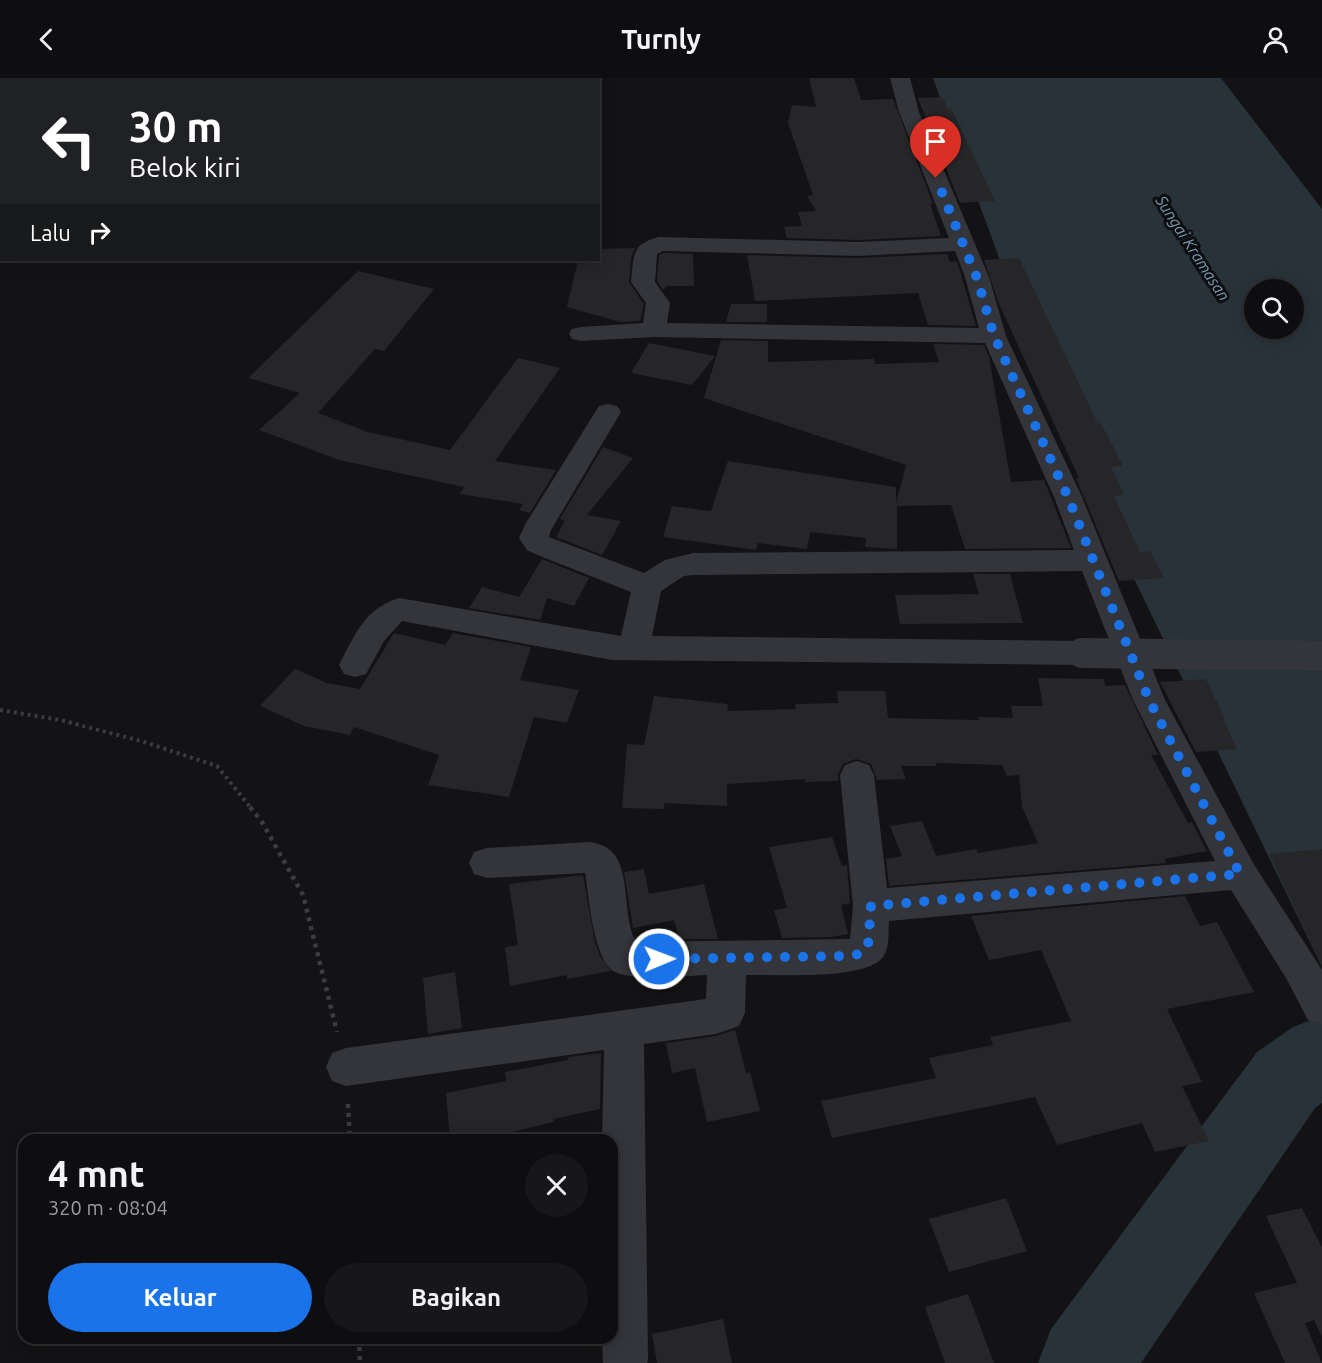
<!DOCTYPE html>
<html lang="id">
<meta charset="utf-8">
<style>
body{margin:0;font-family:Ubuntu,sans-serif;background:#171719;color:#f1f3f6;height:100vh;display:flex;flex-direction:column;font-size:22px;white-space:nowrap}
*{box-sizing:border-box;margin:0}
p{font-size:20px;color:#9b9c9f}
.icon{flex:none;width:33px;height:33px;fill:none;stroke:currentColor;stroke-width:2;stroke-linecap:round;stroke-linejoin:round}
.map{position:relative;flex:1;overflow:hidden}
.drawer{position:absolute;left:18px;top:1056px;width:600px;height:210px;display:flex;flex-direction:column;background:#0e0e10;border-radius:18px;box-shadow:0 3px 15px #0003,0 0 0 2px #2e2e30}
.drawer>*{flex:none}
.hud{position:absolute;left:0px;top:0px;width:600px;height:183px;box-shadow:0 3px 15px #0003,0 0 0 2px #2e2e30;background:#202124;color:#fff;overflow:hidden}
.buttons{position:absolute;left:1244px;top:201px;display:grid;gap:12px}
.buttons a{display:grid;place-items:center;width:60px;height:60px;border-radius:50%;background:#0e0e10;box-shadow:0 3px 15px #0003,0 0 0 2px #2e2e30;font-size:30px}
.pin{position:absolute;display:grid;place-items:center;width:51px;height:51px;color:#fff;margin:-62px -26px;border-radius:50% 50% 50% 0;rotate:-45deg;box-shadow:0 0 6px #0007}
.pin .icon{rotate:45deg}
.me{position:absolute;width:66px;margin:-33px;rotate:89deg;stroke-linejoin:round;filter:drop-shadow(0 0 4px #0008)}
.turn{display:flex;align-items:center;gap:21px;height:126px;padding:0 30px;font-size:27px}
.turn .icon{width:78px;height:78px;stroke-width:2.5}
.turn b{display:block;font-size:42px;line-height:51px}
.then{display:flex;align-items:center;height:57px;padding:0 30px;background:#0003;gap:12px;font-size:22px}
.round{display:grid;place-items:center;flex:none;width:63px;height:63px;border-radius:32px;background:#171719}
.head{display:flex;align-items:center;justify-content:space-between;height:102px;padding:0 30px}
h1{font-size:36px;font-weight:600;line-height:45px}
.action{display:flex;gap:12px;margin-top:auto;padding:12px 30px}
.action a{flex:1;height:69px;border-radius:36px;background:#1a73e8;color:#fff;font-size:24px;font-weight:600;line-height:69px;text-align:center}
.action a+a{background:#171719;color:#f1f3f6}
header{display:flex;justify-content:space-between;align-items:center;height:78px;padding:0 30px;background:#0e0e10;font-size:27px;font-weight:600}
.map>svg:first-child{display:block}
.water{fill:#283339;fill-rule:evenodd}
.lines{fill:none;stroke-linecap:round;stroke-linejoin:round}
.river{fill:#283339;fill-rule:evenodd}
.building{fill:#262629}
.path-far1{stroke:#3a3c41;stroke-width:4;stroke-dasharray:3 4;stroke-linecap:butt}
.path{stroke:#3a3c41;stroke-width:4.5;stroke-dasharray:4 5;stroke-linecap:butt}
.minor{fill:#34353a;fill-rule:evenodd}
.minor-bridge{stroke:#34353a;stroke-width:30}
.route{stroke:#1a73e8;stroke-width:10;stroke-dasharray:0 18}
.labels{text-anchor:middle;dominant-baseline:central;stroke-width:6;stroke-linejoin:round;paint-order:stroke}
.far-water-label{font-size:16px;font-style:italic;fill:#789bb4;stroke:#0e0e10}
</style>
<header><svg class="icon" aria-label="back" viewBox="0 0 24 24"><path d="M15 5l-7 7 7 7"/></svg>Turnly<svg class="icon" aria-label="person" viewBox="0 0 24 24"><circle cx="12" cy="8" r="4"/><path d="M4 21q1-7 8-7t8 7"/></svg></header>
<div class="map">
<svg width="1322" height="1285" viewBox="0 0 1322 1285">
<rect width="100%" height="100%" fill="#131315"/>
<path class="water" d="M933 0H1221L1322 131V889L1064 356ZM1254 212H1293V250H1254Z"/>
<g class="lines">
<polygon class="river" points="1322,938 1322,1025 1315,1030 1141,1285 1038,1285 1051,1251 1257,974 1293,949"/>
</g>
<g class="building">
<polygon points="809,0 854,0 861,22 893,21 933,126 930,126 941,158 858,162 787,160 784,149 802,148 798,134 816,133 807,118 813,117 788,45 792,27 816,29"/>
<polygon points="942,19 948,30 951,30 995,123 960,125 918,20"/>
<polygon points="635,170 631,180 629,204 644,226 640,243 620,244 567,229 578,182 598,182 598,171"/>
<polygon points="664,175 693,176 694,208 666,208 663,212 657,203 659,177"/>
<polygon points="947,176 950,184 957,183 976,248 928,247 918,215 755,223 747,177 858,180"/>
<polygon points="1019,180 1098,346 1101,345 1123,388 1111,389 1124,417 1114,418 1140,474 1150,473 1164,500 1119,503 1076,400 1079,400 999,226 984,182"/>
<polygon points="358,193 434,211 384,273 375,271 318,335 368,354 450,372 518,280 560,290 495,383 556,392 530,435 519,432 523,426 460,416 464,409 339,382 259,352 300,315 248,300"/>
<polygon points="731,226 767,226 767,244 726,244"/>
<polygon points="721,262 768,263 768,284 874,281 875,286 939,284 933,266 984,267 989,279 1011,404 1044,402 1071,470 965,471 951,427 897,428 897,471 865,469 866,460 810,454 807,471 758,465 756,472 663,459 672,428 711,433 728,383 896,409 896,425 906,387 704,320"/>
<polygon points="649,265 715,278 692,307 631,295"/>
<polygon points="603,369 633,380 587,437 621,443 602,477 556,459 565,443 560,441"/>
<polygon points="542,481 589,500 574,528 547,520 540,542 469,530 482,509 519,519"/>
<polygon points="973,496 1010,496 1023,545 900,546 895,517 979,516"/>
<polygon points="394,555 445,567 453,555 531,569 520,602 579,612 567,645 534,639 509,719 428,707 439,677 354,649 350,657 304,648 260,628 295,591 327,605 360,611"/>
<polygon points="1038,600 1104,601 1105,608 1125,607 1158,677 1151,677 1188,745 1192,744 1207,773 1164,781 1167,785 889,808 886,781 902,778 890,748 922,743 936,778 976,771 978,775 1038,765 1022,729 1019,697 1007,698 1002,687 936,685 936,688 901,688 906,701 877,702 871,686 856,681 843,686 838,696 838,703 805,704 805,701 727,706 727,728 664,725 664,731 622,730 627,666 644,667 654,618 728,626 727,633 796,631 795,626 838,625 837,613 885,613 888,640 979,642 978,639 1013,640 1011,628 1043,628"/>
<polygon points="1206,601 1225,641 1223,641 1237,671 1196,674 1160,604"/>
<polygon points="832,759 842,788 847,787 850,825 841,827 848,856 831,859 782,860 774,832 787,830 769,769"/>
<polygon points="1322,771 1322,888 1269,776"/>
<polygon points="644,791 649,816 704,806 718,861 679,861 674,842 633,850 624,794"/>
<polygon points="583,797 595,864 600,878 611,893 567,901 567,897 510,908 505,869 518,867 509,806"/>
<polygon points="1185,818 1200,848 1217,844 1254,914 1167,931 1202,1004 1182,1008 1209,1063 1155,1074 1142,1045 1057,1067 1035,1019 832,1060 821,1023 936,1000 929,980 993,967 990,959 1071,943 1041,872 989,882 971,838"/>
<polygon points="455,894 462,950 428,956 423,900"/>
<polygon points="735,952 746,995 750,994 760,1033 707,1044 695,990 672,995 666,965 716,958"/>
<polygon points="601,975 600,1031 553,1041 554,1044 494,1058 473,1062 450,1062 446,1015 506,1003 505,994 568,982 568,979"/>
<polygon points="1006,1120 1027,1173 949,1194 929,1141"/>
<polygon points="1302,1130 1322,1170 1322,1259 1314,1242 1305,1245 1322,1285 1285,1285 1254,1215 1297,1205 1266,1138"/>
<polygon points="968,1216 994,1285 945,1285 925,1229"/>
<polygon points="723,1241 732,1285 657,1285 652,1256"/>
</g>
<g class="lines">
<polyline class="path-far1" points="0,632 60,642 141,663 217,688 251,730"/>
<g class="path">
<polyline points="250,729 262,744 303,817 337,954"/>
<polyline points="348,1026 350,1062"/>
<polyline points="359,1260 360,1285"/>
</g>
<path class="minor" d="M890 0H910L919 34 989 199 1006 258 1082 419 1165 622 1253 785 1322 892V947L1308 942 1286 900 1231 812 889 843C888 855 890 869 883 879 866 903 775 896 746 897L745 935 739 948 716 956 644 966 648 1282 647 1285H603L602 1260H612V1062H602L604 972 346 1008 332 1003 326 989 332 975 346 970 706 921 707 897C685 898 633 903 615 894 593 883 589 817 585 795L487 800 474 796 469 785 474 774 487 770 591 764C598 766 607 768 612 774 631 793 622 839 636 864L850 861 853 828 840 697 845 687 857 683 869 687 874 697 887 810 1215 783 1133 622 1082 493 693 497 684 498 661 513 652 558 1082 563 1093 567 1098 575 1093 583 1082 587 612 582 402 543 384 563 366 596 355 599 344 596 339 587C355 557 364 531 399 520L621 558 631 514 535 476 527 472 519 460 526 445 599 328 608 326 617 328 621 334 551 452 549 459 644 495 665 482 693 475 1074 472 1054 419 985 265 654 259 581 263 572 261 569 256 572 251 581 249 643 245 646 225 631 204C634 179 630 166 659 159L858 164 949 160 899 34ZM663 173 858 178 955 173 965 199 979 250 667 245 670 225 655 204 657 176Z"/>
<polyline class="minor-bridge" points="1082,575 1322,578"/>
</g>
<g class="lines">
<polyline class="route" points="659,881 849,878 860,876 868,868 871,828 1240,796 1149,622 1068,419 994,258 977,200 936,100"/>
</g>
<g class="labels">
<g class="far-water-label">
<text transform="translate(1193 170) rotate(57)">Sungai Kramasan</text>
</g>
</g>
</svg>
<div class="buttons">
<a><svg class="icon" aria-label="search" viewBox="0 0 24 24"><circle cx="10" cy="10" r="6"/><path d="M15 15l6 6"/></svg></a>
</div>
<div class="pin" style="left:936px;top:100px;background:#d93025"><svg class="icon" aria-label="arrive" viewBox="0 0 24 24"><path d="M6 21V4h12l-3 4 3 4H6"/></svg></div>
<svg class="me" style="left:659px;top:881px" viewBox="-20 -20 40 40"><circle r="17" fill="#1a73e8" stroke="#fff" stroke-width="3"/><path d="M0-11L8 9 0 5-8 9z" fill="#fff"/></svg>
<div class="hud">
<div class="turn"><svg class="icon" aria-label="left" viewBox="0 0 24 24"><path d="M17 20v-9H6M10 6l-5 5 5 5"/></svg><div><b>30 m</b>Belok kiri</div></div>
<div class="then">Lalu<svg class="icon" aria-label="right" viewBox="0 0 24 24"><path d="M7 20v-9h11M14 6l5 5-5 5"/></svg></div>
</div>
<section class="drawer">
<div class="head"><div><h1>4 mnt</h1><p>320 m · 08:04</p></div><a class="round"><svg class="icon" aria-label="close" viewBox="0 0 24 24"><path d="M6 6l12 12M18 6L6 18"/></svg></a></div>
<div class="action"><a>Keluar</a><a>Bagikan</a></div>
</section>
</div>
